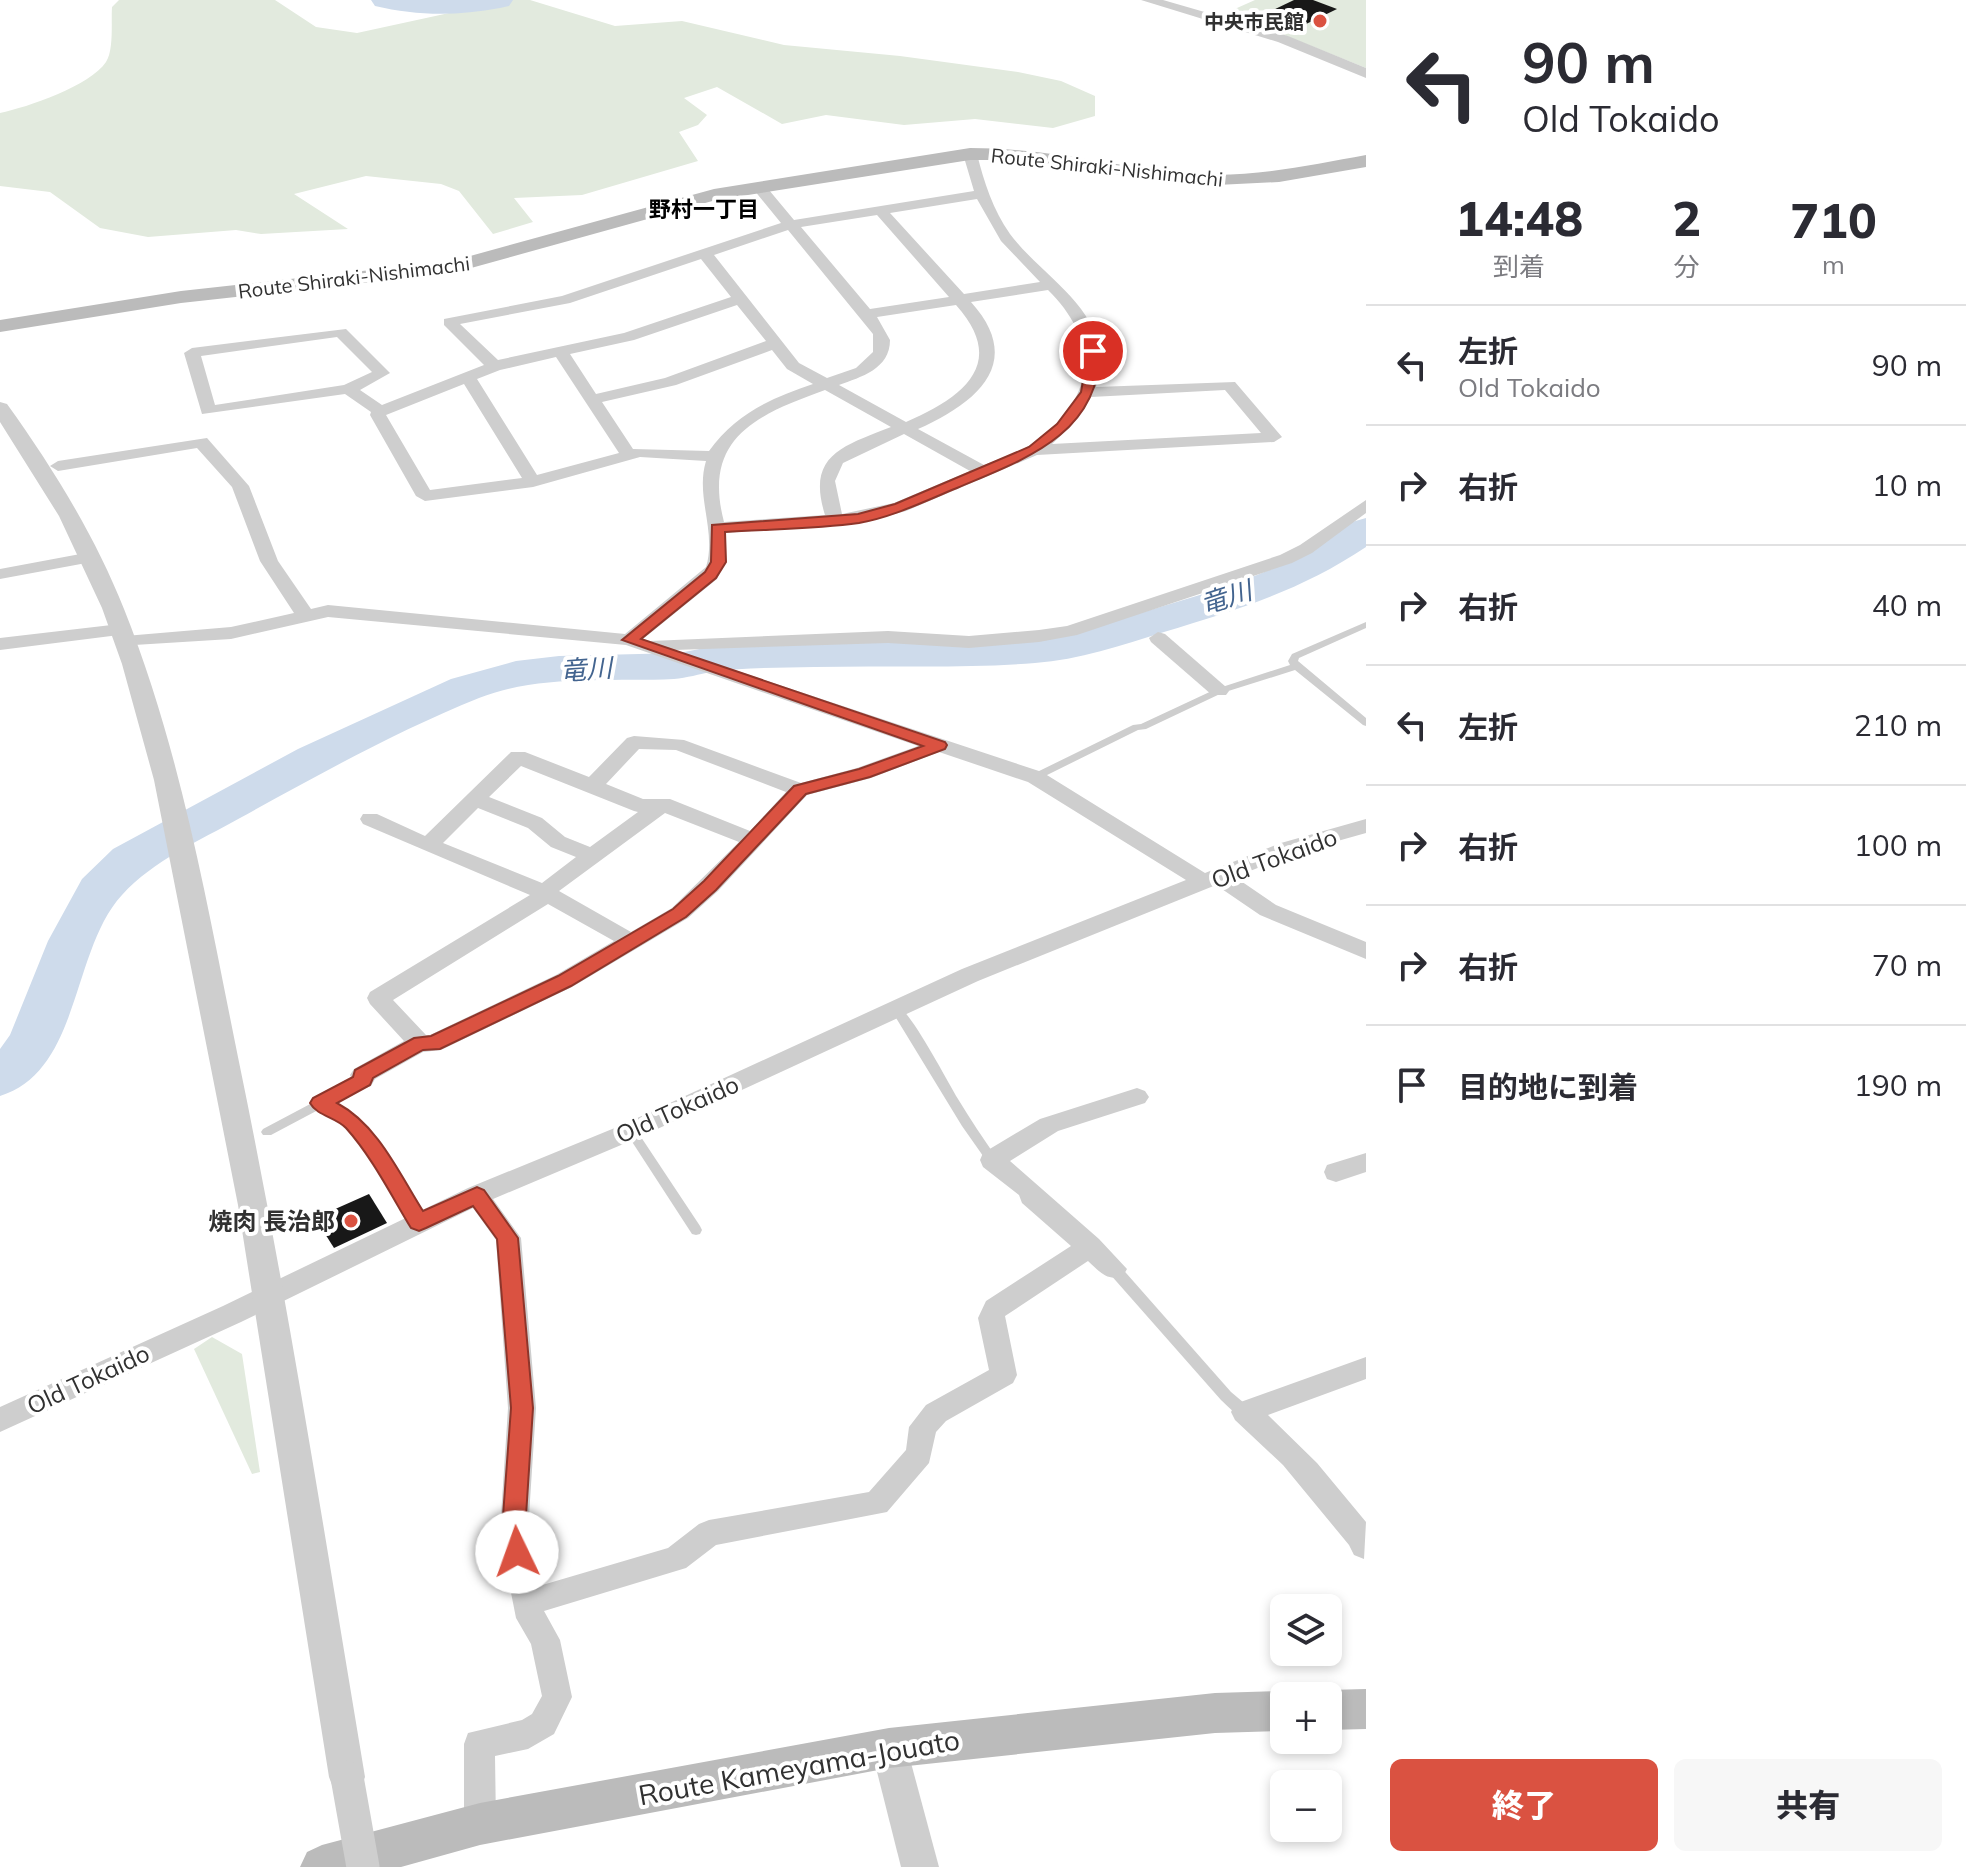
<!DOCTYPE html>
<html lang="ja">
<meta charset="utf-8">
<style>
body{margin:0;font-family:Mulish,"Noto Sans JP",sans-serif;background:#f7f7f7;color:#2b2b33;height:100vh;display:flex;flex-direction:column;font-size:30px;white-space:nowrap}
*{box-sizing:border-box;margin:0}
p{font-size:26px;color:#7c7c81}
.icon{flex:none;width:44px;height:44px;fill:none;stroke:currentColor;stroke-width:2;stroke-linecap:round;stroke-linejoin:round}
.map{position:relative;flex:1;overflow:hidden}
.side{display:flex;flex-direction:column;background:#fff;width:600px}
.side>*{flex:none}
.guide{background:#fff;color:#2b2b33;overflow:hidden}
.controls{position:absolute;left:1270px;top:1594px;display:grid;gap:16px}
.controls a{display:grid;place-items:center;width:72px;height:72px;border-radius:12px;background:#fff;box-shadow:0 4px 12px #0003;font-size:40px}
.pin{position:absolute;display:grid;place-items:center;width:68px;height:68px;color:#fff;margin:-34px;border:4px solid #fff;border-radius:50%;box-shadow:0 2px 8px #0007}
.me{position:absolute;width:88px;margin:-44px;rotate:357deg;stroke-linejoin:round;filter:drop-shadow(0 0 6px #0008)}
.turn{display:flex;align-items:center;gap:28px;height:168px;padding:0 24px;font-size:36px}
.turn .icon{width:104px;height:104px;stroke-width:2.5}
.turn b{display:block;font-size:56px;line-height:68px}
.eta{display:flex;justify-content:space-evenly;align-items:center;height:136px;text-align:center}
.eta b{font-size:48px;font-weight:800;line-height:56px}
.button{display:flex;gap:16px;margin-top:auto;padding:16px 24px}
.button a{flex:1;height:92px;border-radius:12px;background:#da5241;color:#fff;font-size:32px;font-weight:800;line-height:92px;text-align:center}
.button a+a{background:#f7f7f7;color:#2b2b33}
ul{padding:0;list-style:none}
li{display:flex;align-items:center;gap:24px;height:120px;padding:0 24px;border-top:2px solid #e1e1e2}
li div{flex:1}
li b{display:block;font-size:30px}
li em{font-style:normal}
main{display:flex;flex:1;min-height:0}
.map>svg:first-child{display:block}
.green{fill:#e2eade}
.lines{fill:none;stroke-linecap:round;stroke-linejoin:round}
.river{fill:#cedbeb;fill-rule:evenodd}
.building{fill:#181818}
.service{fill:#cecece;fill-rule:evenodd}
.minor{fill:#cecece;fill-rule:evenodd}
.tertiary{fill:#cecece;fill-rule:evenodd}
.secondary{fill:#bbb;fill-rule:evenodd}
.tertiary-bridge{stroke:#cecece;stroke-width:33}
.route{fill:#da5241;stroke:#8e352a;stroke-width:2}
.poi-dot{fill:#da5241;stroke:#fff;stroke-width:3}
.labels{text-anchor:middle;dominant-baseline:central;stroke-width:8;stroke-linejoin:round;paint-order:stroke}
.far-poi-label{font-size:20px;font-weight:bold;fill:#313131;stroke:#fff;text-anchor:end}
.far-street-label{font-size:20px;fill:#313131;stroke:#fff}
.far-neighbourhood-label{font-size:22px;font-weight:bold;fill:#000;stroke:#fff}
.street-label{font-size:24px;fill:#313131;stroke:#fff}
.poi-label{font-size:24px;font-weight:bold;fill:#313131;stroke:#fff;text-anchor:end}
.water-label{font-size:26px;font-style:italic;fill:#43648f;stroke:#fff}
.near-street-label{font-size:28px;fill:#313131;stroke:#fff}
</style>
<main>
<div class="map">
<svg width="1366" height="1867" viewBox="0 0 1366 1867">
<rect width="100%" height="100%" fill="#fff"/>
<g class="green">
<path d="M119 0H275L316 27 357 33 509 0H530L615 26 682 21 784 45 900 56 1018 72 1061 81 1095 96V116L1053 128 975 119 904 125 826 115 782 124 717 87 684 98 707 115 698 125 679 132 698 161 582 195 514 198 533 222 493 234 459 191 441 184 366 176 294 194 348 229 261 234 236 230 148 237 100 228 50 192 0 186V113C28 107 90 86 106 62 114 50 111 21 112 7Z"/>
<polygon points="1255,0 1366,0 1366,68 1284,35 1219,16"/>
<polygon points="212,1337 242,1354 260,1472 252,1474 194,1349"/>
</g>
<g class="lines">
<g class="river">
<path d="M371 0H513L509 6 500 8C457 16 417 16 375 6Z"/>
<path d="M1366 518V547C1300 591 1239 609 1164 632 1122 645 1079 660 1035 663 962 669 887 665 814 667 781 668 745 667 712 672 699 674 687 678 674 679 609 682 540 674 479 698 397 731 318 775 240 818 199 841 154 860 122 895 71 950 81 1071 0 1096V1049L10 1035 48 941 82 879 113 849 298 749 451 679 516 661 559 656 679 653 715 646 813 643 1035 639 1074 633 1213 591 1257 575 1296 559 1352 522Z"/>
</g>
</g>
<g class="building">
<polygon points="1294,0 1313,0 1337,9 1304,25 1269,12"/>
<polygon points="369,1194 387,1223 334,1248 315,1218"/>
</g>
<g class="lines">
<g class="service">
<polygon points="1366,622 1366,628 1299,658 1298,661 1366,718 1366,726 1363,725 1295,670 1222,693 1146,729 1138,730 1039,779 1031,779 1030,777 1031,775 1133,725 1141,724 1216,689 1290,665 1288,661 1292,654"/>
<path d="M896 1004C912 1013 946 1079 958 1099 970 1119 983 1138 996 1157L998 1160 996 1163 992 1165 988 1163 962 1126 890 1008 892 1005Z"/>
<polygon points="363,1076 367,1077 369,1080 367,1083 330,1103 354,1116 374,1141 423,1218 425,1222 423,1226 419,1227 415,1226 366,1147 346,1122 320,1109 271,1135 263,1135 261,1132 263,1129"/>
<polygon points="631,1126 635,1128 700,1226 702,1230 700,1234 696,1235 692,1234 627,1134 625,1131 627,1128"/>
<path d="M1114 1264 1119 1265 1231 1392 1250 1408 1252 1412 1250 1416C1239 1420 1229 1407 1221 1400L1109 1273 1108 1269 1109 1265Z"/>
</g>
<g class="minor">
<path d="M970 150 977 154C984 182 993 210 1010 234 1049 285 1116 312 1096 387L1235 382 1282 437 1274 442 1037 455 906 511 865 522 726 533V559L717 579 643 639 650 641 888 631 969 636 1039 630 1067 626 1280 555 1300 545 1366 500V513L1312 553 1292 563 1077 635 1039 642 969 648 888 643 674 650 1042 772 1205 873 1281 843 1366 819V833L1295 853 1235 877 1276 905 1366 942V959L1260 915 1216 885 978 981 640 1137 493 1199 521 1238 536 1408 529 1516 531 1552 539 1586 668 1548 699 1524 709 1520 869 1492 906 1450 909 1427 926 1405 989 1370 978 1318 986 1301 1071 1246 1022 1203 1019 1195 983 1167 980 1160 983 1153 1040 1119 1137 1088 1145 1091 1149 1097 1145 1103 1058 1131 1010 1161 1099 1239 1127 1269 1123 1276C1107 1282 1099 1271 1088 1261L1005 1316 1017 1375 1013 1383 946 1421 936 1432 929 1463 887 1512 716 1545 686 1568 544 1611 560 1640 572 1697 554 1734 528 1749 495 1756 496 1824 491 1835 480 1840 469 1835 464 1824V1744L468 1733 522 1720 532 1714 542 1696 531 1644 516 1618 503 1552 501 1516 508 1408 496 1240 473 1208 241 1322 0 1432V1407L223 1306 468 1188 622 1125 962 969 1186 880 1028 782 939 752 871 778 807 795 718 891 688 918 572 987 441 1050 423 1052 375 1079 371 1086 363 1089 355 1086 350 1075 354 1069 404 1041 370 1004 367 998 370 992 530 895 363 824 360 819 363 814H377L425 836 511 752H525L589 777 627 738 634 736 684 740 801 783 857 768 918 746 626 645 328 617 231 639 118 646 116 642 125 636 231 627 294 613 260 561 232 487 197 448 58 471 50 466 58 461 207 438 249 486 278 561 311 609 328 605 625 634 706 567C717 531 695 497 706 461L640 457 533 487 425 501 416 496 370 415 371 412 345 394 202 414 184 353 192 348 346 329 390 373 360 390 382 405 484 365 444 325V319L562 296 781 223 754 190V184H764L794 220 974 191 963 154ZM977 199 1001 241 1040 282 964 294 890 213ZM877 215 949 297 870 309 801 227ZM788 230 873 334V352L856 368 827 378 799 363 714 255ZM701 259 731 297 624 333 498 360 460 324 570 303ZM1048 290C1103 344 1094 403 1030 445 1016 454 999 459 984 465L918 429C976 403 1026 363 971 302ZM737 305 766 341 665 378 596 394 570 354 634 340ZM956 305C1009 364 962 398 906 422L839 385C861 377 890 369 890 340L877 317ZM337 337 372 372 344 385 215 405 201 356ZM772 350 787 369 813 384C771 398 736 414 709 451L633 449 602 402 676 385ZM556 357 619 453 537 475 477 379 500 370ZM464 384 522 478 430 490 386 415ZM825 390 891 427C843 446 806 455 825 515L724 522C702 438 756 415 825 390ZM1225 390 1261 433 1052 444 1072 425 1091 397ZM904 434 970 471 894 503 842 514 835 481 843 463ZM639 749 676 750 786 792 750 831 670 799H643L606 784ZM521 766 634 811 638 812 590 847 565 837 542 818 489 797ZM478 808 528 828 551 847 576 857 542 883 443 843ZM665 813 739 842 672 908 631 932 559 891ZM548 904 614 941 556 975 430 1035H426L393 1000Z"/>
<polygon points="91,552 97,553 100,557 97,561 0,579 0,569"/>
<polygon points="120,624 129,630 127,634 0,650 0,638"/>
<polygon points="1158,632 1165,634 1226,687 1229,691 1226,695 1212,695 1151,642 1149,638"/>
<polygon points="1366,1153 1366,1172 1336,1182 1327,1179 1324,1172 1327,1165"/>
<polygon points="1366,1357 1366,1379 1268,1415 1317,1463 1366,1522 1364,1559 1354,1555 1349,1545 1283,1465 1235,1420 1231,1412 1235,1404"/>
</g>
<g class="tertiary">
<polygon points="1141,0 1163,0 1288,36 1366,68 1366,78 1278,42"/>
<path d="M0 402 7 404C53 468 95 536 124 609 182 754 208 910 239 1062 288 1299 325 1538 365 1777L360 1790 347 1795 334 1790 329 1777 238 1205 154 780 122 664 102 608 59 516 0 422Z"/>
<polygon points="889,1730 902,1736 907,1748 939,1867 901,1867 871,1748 876,1736"/>
</g>
<g class="secondary">
<path d="M970 148C1049 148 1119 168 1195 174 1252 178 1311 165 1366 155V167L1279 182 1197 186 1020 160H970L716 200 453 273 181 303 0 332V320L181 291 452 261 714 189Z"/>
<polygon points="1366,1689 1366,1729 1328,1730 1328,1696 1313,1696 1328,1690"/>
<polygon points="1284,1691 1296,1696 1284,1696 1284,1731 1215,1733 889,1768 480,1845 401,1867 300,1867 307,1852 322,1845 480,1803 889,1728 1215,1693"/>
</g>
<polyline class="tertiary-bridge" points="347,1777 363,1867"/>
</g>
<path class="route" d="M1089 348 1100 351C1099 436 1022 460 957 488 925 501 893 517 859 523 815 529 769 529 725 532L726 562 716 578 641 639 945 742 947 745 945 749 870 777 806 794 716 890 686 917 571 986 440 1049 423 1050 373 1078 370 1085 337 1103C378 1125 399 1173 423 1211L477 1187 484 1190 518 1238 533 1408 526 1516 529 1552 525 1559 517 1562 509 1559 505 1552 503 1516 511 1408 497 1239 473 1206 426 1228 419 1231 411 1228C391 1195 372 1157 346 1128 336 1117 317 1116 310 1103L313 1098 353 1077 355 1070 414 1038 431 1036 558 976 673 909 704 881 794 786 859 769 923 746 622 640 705 572 711 562 712 525 858 514 895 504 1029 447 1057 424 1081 392Z"/>
<g class="poi-dot">
<circle cx="1320" cy="21" r="8"/>
<circle cx="351" cy="1221" r="8"/>
</g>
<g class="labels">
<g class="far-poi-label">
<text x="1304" y="21">中央市民館</text>
</g>
<g class="far-street-label">
<text transform="translate(1107 167) rotate(6)">Route Shiraki-Nishimachi</text>
<text transform="translate(354 277) rotate(-7)">Route Shiraki-Nishimachi</text>
</g>
<g class="far-neighbourhood-label">
<text x="704" y="209">野村一丁目</text>
</g>
<g class="street-label">
<text transform="translate(1274 858) rotate(-20)">Old Tokaido</text>
<text transform="translate(677 1109) rotate(-24)">Old Tokaido</text>
<text transform="translate(88 1379) rotate(-25)">Old Tokaido</text>
</g>
<g class="poi-label">
<text x="335" y="1221">焼肉 長治郎</text>
</g>
<g class="water-label">
<text transform="translate(1226 597) rotate(-18)">竜川</text>
<text transform="translate(586 669) rotate(-4)">竜川</text>
</g>
<g class="near-street-label">
<text transform="translate(799 1767) rotate(-10)">Route Kameyama-Jouato</text>
</g>
</g>
</svg>
<div class="controls">
<a><svg class="icon" aria-label="layers" viewBox="0 0 24 24"><path d="M12 4l9 5-9 5-9-5zM3 14l9 5 9-5"/></svg></a>
<a>+</a>
<a>−</a>
</div>
<div class="pin" style="left:1093px;top:351px;background:#d93025"><svg class="icon" aria-label="arrive" viewBox="0 0 24 24"><path d="M6 21V4h12l-3 4 3 4H6"/></svg></div>
<svg class="me" style="left:517px;top:1552px" viewBox="-20 -20 40 40"><circle r="19" fill="#fff"/><path d="M0-13L10 11 0 6-10 11z" fill="#da5241"/></svg>
</div>
<section class="side">
<div class="guide">
<div class="turn"><svg class="icon" aria-label="left" viewBox="0 0 24 24"><path d="M17 20v-9H6M10 6l-5 5 5 5"/></svg><div><b>90 m</b>Old Tokaido</div></div>
</div>
<div class="eta">
<div><b>14:48</b><p>到着</p></div>
<div><b>2</b><p>分</p></div>
<div><b>710</b><p>m</p></div>
</div>
<ul>
<li><svg class="icon" aria-label="left" viewBox="0 0 24 24"><path d="M17 20v-9H6M10 6l-5 5 5 5"/></svg><div><b>左折</b><p>Old Tokaido</p></div><em>90 m</em></li>
<li><svg class="icon" aria-label="right" viewBox="0 0 24 24"><path d="M7 20v-9h11M14 6l5 5-5 5"/></svg><div><b>右折</b></div><em>10 m</em></li>
<li><svg class="icon" aria-label="right" viewBox="0 0 24 24"><path d="M7 20v-9h11M14 6l5 5-5 5"/></svg><div><b>右折</b></div><em>40 m</em></li>
<li><svg class="icon" aria-label="left" viewBox="0 0 24 24"><path d="M17 20v-9H6M10 6l-5 5 5 5"/></svg><div><b>左折</b></div><em>210 m</em></li>
<li><svg class="icon" aria-label="right" viewBox="0 0 24 24"><path d="M7 20v-9h11M14 6l5 5-5 5"/></svg><div><b>右折</b></div><em>100 m</em></li>
<li><svg class="icon" aria-label="right" viewBox="0 0 24 24"><path d="M7 20v-9h11M14 6l5 5-5 5"/></svg><div><b>右折</b></div><em>70 m</em></li>
<li><svg class="icon" aria-label="arrive" viewBox="0 0 24 24"><path d="M6 21V4h12l-3 4 3 4H6"/></svg><div><b>目的地に到着</b></div><em>190 m</em></li>
</ul>
<div class="button"><a>終了</a><a>共有</a></div>
</section>
</main>
